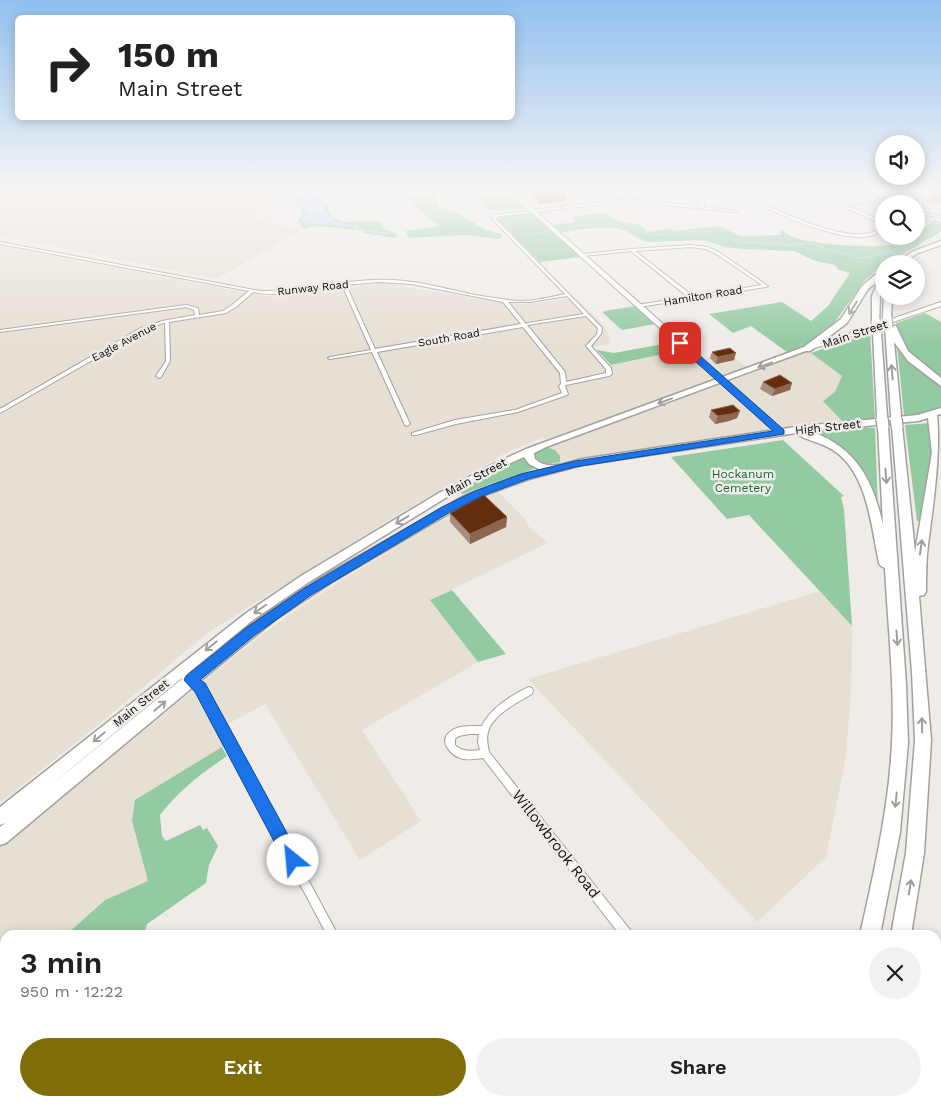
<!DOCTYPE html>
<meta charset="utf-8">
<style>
body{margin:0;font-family:"Work Sans",sans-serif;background:#f2f2f2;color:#202124;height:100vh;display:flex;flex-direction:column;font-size:19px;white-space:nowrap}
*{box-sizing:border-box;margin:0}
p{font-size:16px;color:#757577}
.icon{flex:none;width:28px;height:28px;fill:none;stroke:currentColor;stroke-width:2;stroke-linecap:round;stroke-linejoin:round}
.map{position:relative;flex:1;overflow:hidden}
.side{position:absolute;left:0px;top:930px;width:941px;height:176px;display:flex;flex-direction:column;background:#fff;border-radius:15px 15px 0 0;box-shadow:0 2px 12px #0003}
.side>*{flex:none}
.guide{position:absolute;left:15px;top:15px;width:500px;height:105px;border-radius:8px;box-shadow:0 2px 12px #0003;background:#fff;color:#202124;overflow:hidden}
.tools{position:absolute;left:875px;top:135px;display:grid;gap:10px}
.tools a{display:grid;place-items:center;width:50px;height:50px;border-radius:50%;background:#fff;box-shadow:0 2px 12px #0003;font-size:25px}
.pin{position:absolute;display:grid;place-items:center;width:42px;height:42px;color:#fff;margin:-21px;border-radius:10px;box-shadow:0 2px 8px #0006}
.me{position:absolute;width:55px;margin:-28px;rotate:332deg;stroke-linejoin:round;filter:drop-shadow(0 0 4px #0008)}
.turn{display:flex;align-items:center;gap:18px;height:105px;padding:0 20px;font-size:22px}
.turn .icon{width:65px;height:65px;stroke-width:2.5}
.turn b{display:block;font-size:35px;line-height:42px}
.round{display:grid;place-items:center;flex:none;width:52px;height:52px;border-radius:26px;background:#f2f2f2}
.summary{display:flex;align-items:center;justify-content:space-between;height:85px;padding:0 20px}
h1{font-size:30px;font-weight:600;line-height:38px}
.primary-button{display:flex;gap:10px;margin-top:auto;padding:10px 20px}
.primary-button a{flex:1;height:58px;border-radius:30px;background:#7f6d09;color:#fff;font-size:20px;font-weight:600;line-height:58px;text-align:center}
.primary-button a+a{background:#f2f2f2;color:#202124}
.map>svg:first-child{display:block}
.built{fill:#e6dfd4}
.green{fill:#94caa2}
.water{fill:#b0d1f9}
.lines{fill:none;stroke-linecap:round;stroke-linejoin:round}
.stream{stroke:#b0d1f9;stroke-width:1}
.minor-casing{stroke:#a3a19d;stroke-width:2}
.secondary-casing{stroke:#a3a19d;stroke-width:2}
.primary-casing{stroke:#a3a19d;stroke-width:3}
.motorway-casing{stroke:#a3a19d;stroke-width:3}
.minor{fill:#fff;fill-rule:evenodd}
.secondary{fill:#fff;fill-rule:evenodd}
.primary{fill:#fff;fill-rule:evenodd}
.motorway{fill:#fff;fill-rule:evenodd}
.motorway-bridge-far1-casing{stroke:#a3a19d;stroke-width:11;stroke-linecap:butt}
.motorway-bridge-casing{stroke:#a3a19d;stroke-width:14;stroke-linecap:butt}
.motorway-bridge-far1{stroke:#fff;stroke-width:9}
.motorway-bridge{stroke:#fff;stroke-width:11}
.wall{fill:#a98c7b}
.shaded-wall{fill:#8d664f}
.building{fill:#632d0e;stroke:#8d664f}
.oneway{stroke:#9e9e9d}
.route{fill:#1a73e8;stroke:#114b97}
.labels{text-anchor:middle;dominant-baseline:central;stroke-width:5;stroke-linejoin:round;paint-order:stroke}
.far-street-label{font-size:11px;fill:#0d0c0a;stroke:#efece8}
.street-label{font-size:12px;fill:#0d0c0a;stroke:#efece8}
.park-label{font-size:12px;fill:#136936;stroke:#efece8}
.near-street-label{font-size:15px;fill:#0d0c0a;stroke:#efece8}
</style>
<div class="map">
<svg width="941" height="1106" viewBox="0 0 941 1106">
<rect width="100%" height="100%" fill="#efece8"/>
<g class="built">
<polygon points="0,191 281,191 283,198 251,218 302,230 216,279 0,236"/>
<polygon points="0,246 265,296 284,296 382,283 509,304 530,304 576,298 606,327 611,343 592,347 609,366 683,350 693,351 703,359 730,354 746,367 755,371 809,351 842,376 835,392 835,413 843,422 786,427 560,462 560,456 546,447 543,437 506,453 397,515 207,633 108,717 0,803"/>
<polygon points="498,492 526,520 528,526 548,543 430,600 478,662 362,730 421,821 360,860 265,704 226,725 236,738 187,770 135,800 132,821 148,881 105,900 66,935 5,935 5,990 0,994 0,846 46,811 236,655 284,618 337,583 452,514"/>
<polygon points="820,591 852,626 851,696 845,762 826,857 757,922 528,679"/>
<polygon points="941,963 941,1106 906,1106 907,1101 936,1101 936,982"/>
</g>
<g class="green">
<path d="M300 191H303L305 209 309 212 303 216 302 222 354 227 355 229H359C345 221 335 227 325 212 321 207 316 202 315 196L318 194 315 191H319L321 194 319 197 328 205 331 217 345 222 378 221 384 226 382 228 397 234 396 238 363 233 366 231 318 226 303 229 298 220 302 214 300 209 293 204 300 197Z"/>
<path d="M407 191H435L438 207 459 214 486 230 501 234 502 238 498 239 466 235 409 238 406 231 439 226C431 219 408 202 404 193Z"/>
<polygon points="469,191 506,191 525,209 489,210"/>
<polygon points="527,212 531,213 581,257 540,262 498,220 502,216"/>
<path d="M604 213 619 222 638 224 648 232 670 229 674 231 719 226 740 236 781 235 780 229C784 232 789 235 793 237 813 245 885 250 905 242 916 238 924 228 934 220L941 222V231L932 238 927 239 916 247 884 264 865 280 829 330 804 345 787 352 751 326 733 333 709 314 782 302 811 321 828 306 850 273 839 270 835 265 815 261 794 251 741 249 725 247 703 240 648 242C639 240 634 234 626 231 607 223 581 230 561 232L553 225 576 222 571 217Z"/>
<polygon points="636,306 655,324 622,330 603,313 604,311"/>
<path d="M925 313 941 322V378C919 362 902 351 896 323Z"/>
<polygon points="870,332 875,419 843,422 823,401 835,392 842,376 811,353"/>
<polygon points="674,342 683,350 611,365 597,350 614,353"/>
<polygon points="897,346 913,365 941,387 941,407 919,414 904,415"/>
<polygon points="930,423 935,451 928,486 919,521 917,521 905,425"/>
<path d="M855 427 875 428 878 510C859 469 856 449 810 432Z"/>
<polygon points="783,440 844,496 841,497 844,509 852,626 749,515 727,519 671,457"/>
<polygon points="546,447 555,450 560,456 560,462 548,464 538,463 533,457 534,453"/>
<polygon points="522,458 537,468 463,494 456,492"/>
<polygon points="452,590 506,654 478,662 430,600"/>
<path d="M222 747 227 756C202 773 179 790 160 815L162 836 166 841 200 825 203 830 207 828 218 846 209 865 206 883 147 924 144 935H66L105 900 148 881 132 821 135 800Z"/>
<polygon points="5,990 5,1056 0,1058 0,994"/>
</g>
<path class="water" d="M303 191H315L318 194 315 196 320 208 331 221 355 226 358 229 395 233V234C383 234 363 233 354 227L301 222 303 216 309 212 301 208 300 205 305 198Z"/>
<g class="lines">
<polyline class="stream" points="519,235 561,230 572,226 630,225 649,234 674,235 692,231 743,242 792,245 807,243 858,258 870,257 884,252 893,252"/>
<defs>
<g id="minor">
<path d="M630 191H634L647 201 700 206 701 202 685 191H689L704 201V207L738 211 736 212 625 201 495 217V218L602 328 601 334 591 346 611 368 612 374 609 376 566 385 565 386 568 394 567 395 518 412 456 424 416 435H412V433L455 420 515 410 562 393 559 386 561 384 560 373 523 327 377 352 410 424 407 426 405 425 372 352 330 359 328 358 330 357 371 350 342 285C313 289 282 298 253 292L236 307 226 313 169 322 170 361 161 377 159 378 156 376 166 361 165 323H163L143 331 0 413V409L139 329 162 321 195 315 194 310 186 307 0 332V330L186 305 198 308 199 315 223 311 232 305 249 291 0 244V242L260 291C305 292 348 278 392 280 420 281 447 289 475 295 486 297 498 298 508 300 527 303 547 298 565 294L492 219 493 215 625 199 642 201ZM378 282 411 284 503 302 521 324 375 349 346 285ZM567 296 584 314 528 323 526 324 508 302H530ZM586 316 598 328 597 334 586 346 606 369V373L566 382 565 372 527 325Z"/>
<path d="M736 191H740C768 207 838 241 869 233 873 233 877 230 880 229L879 224 873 220 813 193 790 195 780 191H785L790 193 814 191 845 205 883 200 866 191C873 191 878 197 885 198 893 198 901 192 908 191L903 196 888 199 896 204H892L886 201 847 206C858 210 881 217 884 229 880 231 875 235 870 236 838 243 763 209 736 191Z"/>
<polygon points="916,211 941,216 941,218 916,213"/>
<path d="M691 245 708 247 720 253 768 286 766 287 639 307H637V305L688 297 631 251 583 256 581 255 583 254 632 249ZM691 247 706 249 718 255 762 285 693 296 635 251Z"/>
<polygon points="178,670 198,680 203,685 338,935 327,935 197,691 192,684 175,675 174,673 175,671"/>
<path d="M529 687 532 688 533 691 532 694C518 702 492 715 488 732 486 739 488 746 489 752L631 931 632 935H620L483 758C476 759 470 760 463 759 451 756 437 741 451 731 459 725 472 726 482 726 489 709 513 694 529 687ZM469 734H479L478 742 480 750C471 751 462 752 455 745V739L459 736Z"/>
<polygon points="416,1101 428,1101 430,1106 418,1106"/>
<polygon points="705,1101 719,1101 717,1106 703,1106"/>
</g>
<g id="secondary">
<polygon points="508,191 513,191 783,430 783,434 777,434"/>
<polygon points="941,302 941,306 809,350 804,349"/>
</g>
<path id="primary" d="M804 347 811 349 546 447 534 453 535 459C548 471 567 463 582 459L803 426 918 415 923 418 918 421 803 432 582 465 529 479 472 500 332 582 276 619 229 657 6 843 0 845V827L5 823 0 825V807L245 614 301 576 439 493 489 466 526 449ZM524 457 529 464 541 470 521 475 464 496 324 576 268 613 219 649 36 797 253 620 309 582 447 497 495 470Z"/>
<g id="motorway">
<polygon points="941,241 941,245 918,253 901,264 893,264 914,251"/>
<polygon points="881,270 884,270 884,287 880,296 879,324 872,322 872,296 879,280 868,289 847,323 810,351 804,351 804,347 841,319 862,286"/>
<polygon points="884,296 892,296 891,318 887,320 883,318"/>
<polygon points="885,326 896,326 908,351 941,378 941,386 908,361 894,342 901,415 896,418 891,415"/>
<polygon points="877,330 881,333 887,416 882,419 877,416 873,333"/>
<path d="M941 408V414L937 415C941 452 933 507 928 545 926 560 926 576 926 591L924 595 919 596 931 740 924 853 911 935H891L906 853 915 740 912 672 892 426 897 423 902 426 915 552 932 453 928 418 918 421 913 418 914 416Z"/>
<path d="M883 424 888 427 906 685 908 743 900 832 880 935H860C874 872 889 808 892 743 895 685 888 626 885 568L881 566 879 563C871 526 868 473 833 450 821 442 800 439 791 430L796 427C851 441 871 472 883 525L878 427Z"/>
<polygon points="801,1101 823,1101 821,1106 799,1106"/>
<polygon points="840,1101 862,1101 860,1106 838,1106"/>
</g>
</defs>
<use href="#minor" class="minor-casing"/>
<use href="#secondary" class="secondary-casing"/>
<use href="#primary" class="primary-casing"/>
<use href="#motorway" class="motorway-casing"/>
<use href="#minor" class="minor"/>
<use href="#secondary" class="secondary"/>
<use href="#primary" class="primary"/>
<use href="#motorway" class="motorway"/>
<defs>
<g id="motorway-bridge-far1">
<polyline points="887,318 888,328"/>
<polyline points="876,322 877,333"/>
<polyline points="896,415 897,421"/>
<polyline points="882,416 882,421"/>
</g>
<g id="motorway-bridge">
<polyline points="882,419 883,427"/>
<polyline points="896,419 897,426"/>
</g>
</defs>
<use href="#motorway-bridge-far1" class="motorway-bridge-far1-casing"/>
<use href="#motorway-bridge" class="motorway-bridge-casing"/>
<use href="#motorway-bridge-far1" class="motorway-bridge-far1"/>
<use href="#motorway-bridge" class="motorway-bridge"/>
</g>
<g class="wall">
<polygon points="526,191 560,191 566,196 565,201 539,204"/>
<polygon points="941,191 941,202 940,205 926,202 930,195"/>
<polygon points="712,352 734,360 716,364 710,358"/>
<polygon points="763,382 792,383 790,390 772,396 760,389"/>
<polygon points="711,410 737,418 729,421 715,424 709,417"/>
<polygon points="450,513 507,517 506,527 470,544 450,522"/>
</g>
<g class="shaded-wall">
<polygon points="566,196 565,201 539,204 539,199"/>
<polygon points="736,353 734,360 716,364 718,357"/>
<polygon points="792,383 790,390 772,396 775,389"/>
<polygon points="740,411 737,418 729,421 715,424 718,416"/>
<polygon points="507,517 506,527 470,544 470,534"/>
</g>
<g class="building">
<polygon points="531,191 560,191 566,196 539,199"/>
<polygon points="932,191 941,191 941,197 930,195"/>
<polygon points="730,348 736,353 718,357 712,352"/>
<polygon points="780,375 792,383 775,389 763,382"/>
<polygon points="733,405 740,411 731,414 718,416 711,410"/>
<polygon points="484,495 507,517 470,534 450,513"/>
</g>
<defs><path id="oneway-shaft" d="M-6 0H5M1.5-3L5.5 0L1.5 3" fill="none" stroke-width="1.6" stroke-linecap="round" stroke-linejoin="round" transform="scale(1.25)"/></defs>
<g class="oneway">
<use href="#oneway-shaft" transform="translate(853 308) rotate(121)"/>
<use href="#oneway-shaft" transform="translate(765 365) rotate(160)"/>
<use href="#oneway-shaft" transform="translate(892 372) rotate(-95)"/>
<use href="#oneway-shaft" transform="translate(665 401) rotate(160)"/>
<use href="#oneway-shaft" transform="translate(886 476) rotate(86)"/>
<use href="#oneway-shaft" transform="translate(402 520) rotate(149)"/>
<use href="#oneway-shaft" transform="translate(921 547) rotate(-82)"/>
<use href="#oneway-shaft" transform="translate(260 609) rotate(145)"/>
<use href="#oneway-shaft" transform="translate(897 638) rotate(86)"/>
<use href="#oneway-shaft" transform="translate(211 646) rotate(141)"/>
<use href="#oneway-shaft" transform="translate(160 706) rotate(-40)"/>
<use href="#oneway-shaft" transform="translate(922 725) rotate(-91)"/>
<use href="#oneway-shaft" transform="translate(99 737) rotate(141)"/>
<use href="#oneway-shaft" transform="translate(896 800) rotate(96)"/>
<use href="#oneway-shaft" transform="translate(910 887) rotate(-80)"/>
</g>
<linearGradient id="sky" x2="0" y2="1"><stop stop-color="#91c0ef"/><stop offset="0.55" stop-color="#f8f6f5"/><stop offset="1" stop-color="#f8f6f5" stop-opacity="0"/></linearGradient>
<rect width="941" height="346" fill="url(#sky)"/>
<polygon class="route" points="677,341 683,341 784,430 784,434 575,467 528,479 482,496 450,512 311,595 255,635 200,680 205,683 299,855 301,860 299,866 293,869 287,866 195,692 184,680 186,676 246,628 303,589 442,507 475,491 521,474 575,461 773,431 677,345"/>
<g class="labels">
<g class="far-street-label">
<text transform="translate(313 288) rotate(-6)">Runway Road</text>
<text transform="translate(703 296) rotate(-9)">Hamilton Road</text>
<text transform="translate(449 338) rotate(-10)">South Road</text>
<text transform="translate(124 342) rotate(-28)">Eagle Avenue</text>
</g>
<g class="street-label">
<text transform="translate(855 334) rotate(-18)">Main Street</text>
<text transform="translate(828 427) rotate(-6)">High Street</text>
<text transform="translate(476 477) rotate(-28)">Main Street</text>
<text transform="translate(141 703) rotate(-39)">Main Street</text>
</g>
<g class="park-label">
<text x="743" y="474">Hockanum<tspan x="743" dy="14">Cemetery</tspan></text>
</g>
<g class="near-street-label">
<text transform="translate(556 844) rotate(52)">Willowbrook Road</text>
</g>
</g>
</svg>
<div class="tools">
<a><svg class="icon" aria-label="sound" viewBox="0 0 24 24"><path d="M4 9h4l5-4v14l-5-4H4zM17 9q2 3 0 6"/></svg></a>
<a><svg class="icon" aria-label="search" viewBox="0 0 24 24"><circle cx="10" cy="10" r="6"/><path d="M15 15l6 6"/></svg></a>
<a><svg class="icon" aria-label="layers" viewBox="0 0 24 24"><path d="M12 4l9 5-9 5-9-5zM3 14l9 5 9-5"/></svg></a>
</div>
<div class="pin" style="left:680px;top:343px;background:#d93025"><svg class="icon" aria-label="arrive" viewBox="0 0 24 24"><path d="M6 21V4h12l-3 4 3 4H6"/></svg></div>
<svg class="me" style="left:293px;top:860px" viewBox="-20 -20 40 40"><circle r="19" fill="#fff"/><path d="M0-13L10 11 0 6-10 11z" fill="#1a73e8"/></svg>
<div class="guide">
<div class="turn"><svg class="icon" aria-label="right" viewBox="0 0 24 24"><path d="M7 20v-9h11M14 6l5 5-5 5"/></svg><div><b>150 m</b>Main Street</div></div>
</div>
<section class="side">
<div class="summary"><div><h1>3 min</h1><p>950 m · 12:22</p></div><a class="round"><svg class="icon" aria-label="close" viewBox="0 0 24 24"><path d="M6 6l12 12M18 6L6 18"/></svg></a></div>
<div class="primary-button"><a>Exit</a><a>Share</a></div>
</section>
</div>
